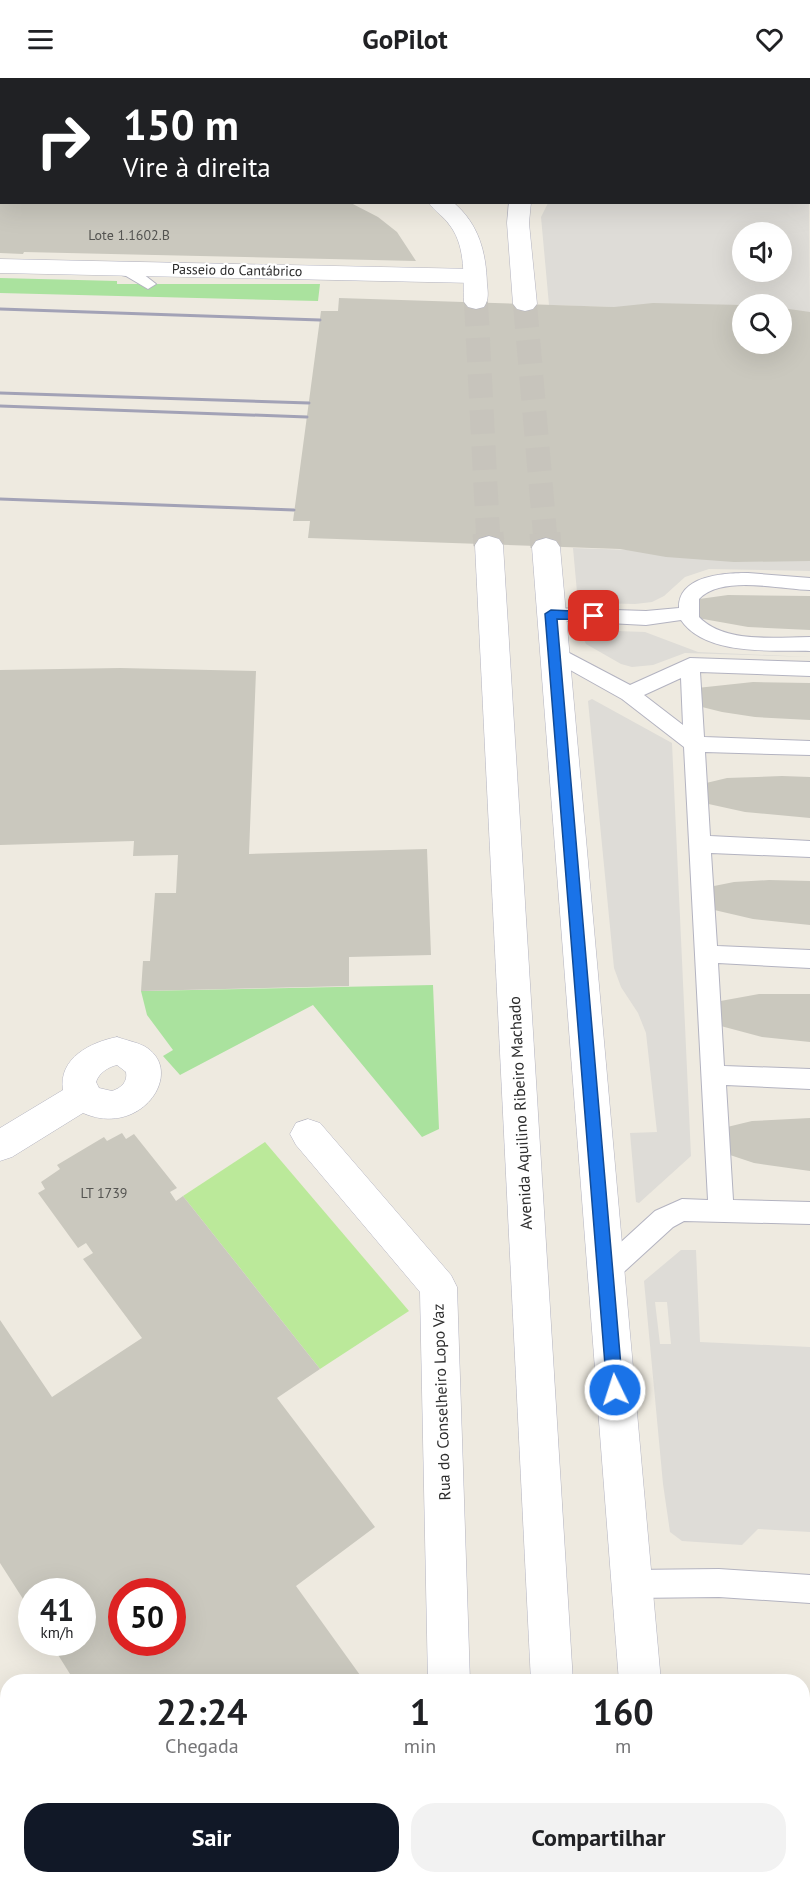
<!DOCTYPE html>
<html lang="pt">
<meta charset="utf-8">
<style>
body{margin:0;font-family:"PT Sans",sans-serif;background:#f2f2f2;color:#202124;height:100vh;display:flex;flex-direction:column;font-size:22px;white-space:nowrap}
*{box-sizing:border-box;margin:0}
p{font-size:20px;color:#757577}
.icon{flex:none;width:33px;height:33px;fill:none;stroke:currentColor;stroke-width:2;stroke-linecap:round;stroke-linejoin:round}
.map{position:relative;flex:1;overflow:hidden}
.side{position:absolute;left:0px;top:1596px;width:810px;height:210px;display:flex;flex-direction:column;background:#fff;border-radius:24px 24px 0 0;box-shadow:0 6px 24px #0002}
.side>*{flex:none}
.top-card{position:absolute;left:0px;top:0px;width:810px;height:126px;box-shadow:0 6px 24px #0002;background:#202124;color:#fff;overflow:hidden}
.buttons{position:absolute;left:732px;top:144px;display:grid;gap:12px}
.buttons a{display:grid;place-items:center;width:60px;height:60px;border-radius:50%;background:#fff;box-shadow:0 6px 24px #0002;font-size:30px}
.speed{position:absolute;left:18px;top:1500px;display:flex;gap:12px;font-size:30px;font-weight:700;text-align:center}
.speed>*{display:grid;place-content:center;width:78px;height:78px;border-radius:50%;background:#fff;box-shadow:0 6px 24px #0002;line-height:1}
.speed small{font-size:15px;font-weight:400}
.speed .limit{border:9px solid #d22;background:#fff;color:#111}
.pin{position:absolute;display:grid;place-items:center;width:51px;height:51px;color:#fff;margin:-26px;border-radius:12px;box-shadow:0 3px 9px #0006}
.me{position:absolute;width:66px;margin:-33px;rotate:356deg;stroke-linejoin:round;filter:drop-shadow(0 0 4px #0008)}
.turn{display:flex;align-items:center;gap:21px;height:126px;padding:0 24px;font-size:27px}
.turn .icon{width:78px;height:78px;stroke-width:2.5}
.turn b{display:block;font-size:42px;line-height:51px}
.eta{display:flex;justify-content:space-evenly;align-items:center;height:102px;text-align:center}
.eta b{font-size:36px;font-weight:800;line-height:42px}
.primary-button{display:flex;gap:12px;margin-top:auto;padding:12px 24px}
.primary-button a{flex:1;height:69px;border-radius:24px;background:#111827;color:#fff;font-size:24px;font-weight:800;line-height:69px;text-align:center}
.primary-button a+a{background:#f2f2f2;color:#202124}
header{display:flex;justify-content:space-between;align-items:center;height:78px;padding:0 24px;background:#fff;font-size:27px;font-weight:800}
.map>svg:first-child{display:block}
.green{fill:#aae29e}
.pitch{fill:#bbe99a}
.plaza{fill:#dedcd7;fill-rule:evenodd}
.building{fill:#cac8be;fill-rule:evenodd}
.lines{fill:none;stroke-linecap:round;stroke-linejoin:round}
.secondary-tunnel-far1{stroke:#c7c4bc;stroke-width:24;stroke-dasharray:24 12;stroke-linecap:butt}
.secondary-tunnel{stroke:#c7c4bc;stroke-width:31;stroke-dasharray:31 15;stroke-linecap:butt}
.service-casing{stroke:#b3b3c0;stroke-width:2}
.minor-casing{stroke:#b3b3c0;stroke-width:1}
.secondary-casing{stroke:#b3b3c0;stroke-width:1}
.service{fill:#fff;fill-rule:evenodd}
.minor{fill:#fff;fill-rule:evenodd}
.secondary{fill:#fff;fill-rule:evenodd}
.rail{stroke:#a2a2b6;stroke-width:3}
.route{fill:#1a73e8;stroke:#114b97;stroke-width:1.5}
.labels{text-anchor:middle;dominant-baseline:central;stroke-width:4.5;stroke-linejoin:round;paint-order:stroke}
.number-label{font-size:14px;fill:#545451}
.far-street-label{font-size:14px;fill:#2d2d2d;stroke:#fff}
.street-label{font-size:16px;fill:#2d2d2d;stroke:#fff}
</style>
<header><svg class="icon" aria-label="menu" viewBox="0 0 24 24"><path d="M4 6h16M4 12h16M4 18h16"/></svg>GoPilot<svg class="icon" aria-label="heart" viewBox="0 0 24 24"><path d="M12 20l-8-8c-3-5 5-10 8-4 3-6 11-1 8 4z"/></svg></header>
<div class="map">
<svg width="810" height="1806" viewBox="0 0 810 1806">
<rect width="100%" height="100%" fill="#eeeae0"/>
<g class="green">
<polygon points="0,200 117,203 117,206 320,206 318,223 0,215"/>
<polygon points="433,907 439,1051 422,1059 313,927 180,997 163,978 173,972 147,937 141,913"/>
</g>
<polygon class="pitch" points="265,1064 409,1233 320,1291 183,1118"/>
<g class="plaza">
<path d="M809 116 810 235 782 234V226H742V233L549 227 541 139 548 125 808 124ZM742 154H782V194H742Z"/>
<polygon points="573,470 810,478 810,493 709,491 685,499 664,518 652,524 635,526 594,525 583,521 577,514"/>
<polygon points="588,552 645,554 698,574 810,579 685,575 653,587 632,589 621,586 586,566 582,558"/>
<polygon points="592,621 672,665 691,1078 639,1125 636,1124 630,1055 657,1054 646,955 638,935 621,909 614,890 588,623"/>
<path d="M681 1172H696L700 1264 810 1269V1454L758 1451 742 1467 682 1463 670 1454 663 1406 644 1203ZM655 1224H667L671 1266H660Z"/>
</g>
<g class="building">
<polygon points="0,124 349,124 378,139 397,154 416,183 24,174 23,176 0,175"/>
<polygon points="339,220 614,229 653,225 742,227 742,266 782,266 782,230 810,234 810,483 734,484 666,479 620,471 308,460 310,443 293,443 321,233 338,233"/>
<polygon points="728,517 810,518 810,552 748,549 692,539 692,522"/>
<polygon points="120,590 256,593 249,776 427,771 431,877 349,879 349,908 141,913 143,883 150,883 155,815 176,815 178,777 133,778 134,763 0,767 0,592"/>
<polygon points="753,604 810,605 810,642 755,639 722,634 698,628 697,610"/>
<polygon points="782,698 810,699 810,740 745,734 704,725 702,706 727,700"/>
<polygon points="769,802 810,803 810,847 753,841 710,831 709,809 734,804"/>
<polygon points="759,916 810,916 810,964 762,959 717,947 715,924"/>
<polygon points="810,1040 810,1093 754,1085 724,1075 723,1050 752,1043"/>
<path d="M122 1055 126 1061 134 1056 177 1110 170 1114 176 1123 183 1118 320 1291 277 1320 375 1449 296 1508 365 1604H75L50 1564H82V1514H32V1535L0 1485V1242L52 1319 142 1260 83 1181 93 1175 86 1165 78 1170 38 1115 45 1111 41 1104 60 1091 57 1087 104 1059 107 1063ZM122 1514H172V1564H122Z"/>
<polygon points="198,1798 350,1798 341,1806 202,1806"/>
</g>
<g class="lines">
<g class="secondary-tunnel-far1">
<polyline points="476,224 488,456"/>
<polyline points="525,226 545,456"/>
</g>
<g class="secondary-tunnel">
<polyline points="488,455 489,467"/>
<polyline points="545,455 546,469"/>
</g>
<defs>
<g id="service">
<polygon points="111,185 138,192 156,206 148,211 126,198 105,193 103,190"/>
<path d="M748 495 810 500V512C780 511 721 497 699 521V539C725 566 776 559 810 559V573C772 572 705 578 681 542L646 547 551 542 544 541 541 536 544 531 551 530 646 533 679 530C678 497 725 495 748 495Z"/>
<path d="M554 567 630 607 690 580 810 584V598L700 594 704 659 810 663V677L705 674 710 758 810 763V779L711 775 717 868 810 872V890L718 885 724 988 810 991V1011L726 1007 733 1122 810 1124V1146L684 1143 673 1149 615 1202 606 1205 597 1202 593 1194 597 1186 655 1133 682 1121 708 1122 684 669 622 621 547 579 544 574 547 569ZM681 600 683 647 644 617Z"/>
<polygon points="719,1491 810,1497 810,1525 719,1519 631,1520 621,1516 617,1506 621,1496 631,1492"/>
</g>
<g id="minor">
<polygon points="429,0 449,0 428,2"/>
<polygon points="482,0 503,0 504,2 483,2"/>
<rect x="0" y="24" width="2" height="12"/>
<rect x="808" y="44" width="2" height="12"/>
<rect x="0" y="71" width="2" height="14"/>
<rect x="808" y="98" width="2" height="14"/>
<polygon points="0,181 474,191 482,193 486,198 482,203 474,205 0,195"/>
<path d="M117 959C125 962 136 964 144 968 187 992 142 1061 83 1035L12 1079 0 1083V1050L63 1012C58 980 91 964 117 959ZM117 987 126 994C128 1004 121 1010 112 1013L99 1010 96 1004C99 995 108 989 117 987Z"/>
<polygon points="308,1041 320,1045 451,1197 457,1209 470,1604 428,1604 420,1214 296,1067 290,1056 296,1045"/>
<polygon points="0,1650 8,1653 8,1706 0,1702"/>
<polygon points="58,1798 103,1798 107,1806 61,1806"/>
<rect x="431" y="1798" width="46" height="8"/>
</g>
<g id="secondary">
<rect x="0" y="56" width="2" height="14"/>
<rect x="808" y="76" width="2" height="14"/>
<path d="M428 124H453C479 146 486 174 487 206 488 214 489 222 484 229L476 231 468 229 464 224C463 200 466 170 451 149 445 139 435 134 428 124Z"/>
<polygon points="509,124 531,124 529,145 537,226 533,231 525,233 517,231 513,226 507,145"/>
<polygon points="489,458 499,461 503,467 573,1604 531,1604 475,467 479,461"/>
<polygon points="546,460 556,463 560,469 661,1604 619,1604 532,469 536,463"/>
<polygon points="540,1798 585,1798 586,1806 540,1806"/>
<rect x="633" y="1798" width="46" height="8"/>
</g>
</defs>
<use href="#service" class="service-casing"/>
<use href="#minor" class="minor-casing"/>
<use href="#secondary" class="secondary-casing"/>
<use href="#service" class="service"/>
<use href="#minor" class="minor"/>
<use href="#secondary" class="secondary"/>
<g class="rail">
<polyline points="0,231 320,242"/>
<polyline points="0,315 309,325"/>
<polyline points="0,328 307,339"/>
<polyline points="0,421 294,432"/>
</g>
</g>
<polygon class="route" points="551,532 594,534 599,538 594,542 557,541 623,1312 621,1317 615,1319 610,1317 607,1312 545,536"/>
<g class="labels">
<g class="number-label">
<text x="129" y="157">Lote 1.1602.B</text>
<text x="104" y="1115">LT 1739</text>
</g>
<g class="far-street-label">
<text transform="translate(237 192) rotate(1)">Passeio do Cantábrico</text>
</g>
<g class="street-label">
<text transform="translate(520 1035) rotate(-93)">Avenida Aquilino Ribeiro Machado</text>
<text transform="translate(441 1324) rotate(-92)">Rua do Conselheiro Lopo Vaz</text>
</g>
</g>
</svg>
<div class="buttons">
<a><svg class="icon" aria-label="sound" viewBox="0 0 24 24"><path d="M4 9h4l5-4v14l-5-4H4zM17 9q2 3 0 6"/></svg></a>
<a><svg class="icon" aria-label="search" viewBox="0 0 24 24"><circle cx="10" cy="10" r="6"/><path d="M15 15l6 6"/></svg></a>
</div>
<div class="speed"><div>41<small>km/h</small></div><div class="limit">50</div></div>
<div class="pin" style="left:594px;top:538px;background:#d93025"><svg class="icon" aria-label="arrive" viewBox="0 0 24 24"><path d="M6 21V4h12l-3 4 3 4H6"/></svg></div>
<svg class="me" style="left:615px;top:1312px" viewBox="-20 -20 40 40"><circle r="17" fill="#1a73e8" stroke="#fff" stroke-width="3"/><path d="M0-11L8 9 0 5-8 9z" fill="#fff"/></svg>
<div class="top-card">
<div class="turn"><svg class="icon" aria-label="right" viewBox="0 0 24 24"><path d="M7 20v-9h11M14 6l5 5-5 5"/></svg><div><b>150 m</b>Vire à direita</div></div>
</div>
<section class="side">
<div class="eta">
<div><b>22:24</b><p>Chegada</p></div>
<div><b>1</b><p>min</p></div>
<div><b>160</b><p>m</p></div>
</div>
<div class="primary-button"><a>Sair</a><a>Compartilhar</a></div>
</section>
</div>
